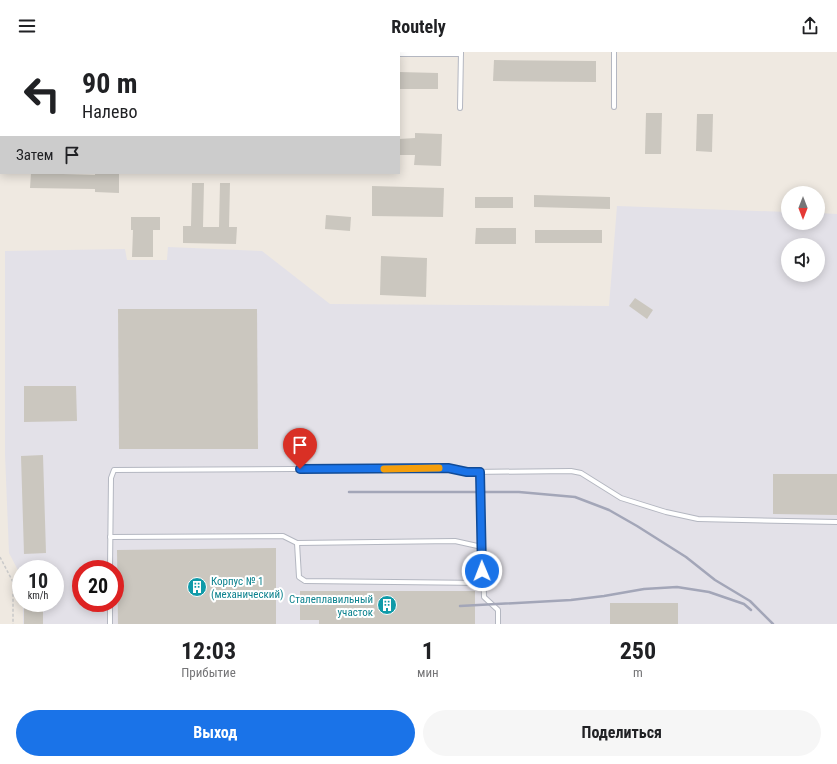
<!DOCTYPE html>
<html lang="ru">
<meta charset="utf-8">
<style>
body{margin:0;font-family:"Roboto Condensed",sans-serif;background:#f6f6f6;color:#202124;height:100vh;display:flex;flex-direction:column;font-size:15px;white-space:nowrap}
*{box-sizing:border-box;margin:0}
p{font-size:13px;color:#757577}
.icon{flex:none;width:22px;height:22px;fill:none;stroke:currentColor;stroke-width:2;stroke-linecap:round;stroke-linejoin:round}
.map{position:relative;height:572px;overflow:hidden}
.details{display:flex;flex-direction:column;background:#fff;flex:1}
.details>*{flex:none}
.guide{position:absolute;left:0px;top:0px;width:400px;height:122px;box-shadow:0 2px 10px #0003;background:#fff;color:#202124;overflow:hidden}
.needle{width:26px;rotate:180deg}
.tools{position:absolute;left:781px;top:134px;display:grid;gap:8px}
.tools a{display:grid;place-items:center;width:44px;height:44px;border-radius:50%;background:#fff;box-shadow:0 2px 10px #0003;font-size:20px}
.speed{position:absolute;left:12px;top:508px;display:flex;gap:8px;font-size:20px;font-weight:700;text-align:center}
.speed>*{display:grid;place-content:center;width:52px;height:52px;border-radius:50%;background:#fff;box-shadow:0 2px 10px #0003;line-height:1}
.speed small{font-size:10px;font-weight:400}
.speed .limit{border:6px solid #d22;background:#fff;color:#111}
.pin{position:absolute;display:grid;place-items:center;width:34px;height:34px;color:#fff;margin:-41px -17px;border-radius:50% 50% 50% 0;rotate:-45deg;box-shadow:0 0 4px #0007}
.pin .icon{rotate:45deg}
.me{position:absolute;width:44px;margin:-22px;rotate:359deg;stroke-linejoin:round;filter:drop-shadow(0 0 3px #0008)}
.turn{display:flex;align-items:center;gap:14px;height:84px;padding:0 16px;font-size:18px}
.turn .icon{width:52px;height:52px;stroke-width:2.5}
.turn b{display:block;font-size:28px;line-height:34px}
.then{display:flex;align-items:center;height:38px;padding:0 16px;background:#0003;gap:8px;font-size:15px}
.eta{display:flex;justify-content:space-evenly;align-items:center;height:68px;text-align:center}
.eta b{font-size:24px;font-weight:700;line-height:28px}
.button{display:flex;gap:8px;margin-top:auto;padding:8px 16px}
.button a{flex:1;height:46px;border-radius:24px;background:#1a73e8;color:#fff;font-size:16px;font-weight:700;line-height:46px;text-align:center}
.button a+a{background:#f6f6f6;color:#202124}
header{display:flex;justify-content:space-between;align-items:center;height:52px;padding:0 16px;background:#fff;font-size:18px;font-weight:700}
.map>svg:first-child{display:block}
.industrial{fill:#e3e1e8;fill-rule:evenodd}
.building{fill:#cbc7bf}
.lines{fill:none;stroke-linecap:round;stroke-linejoin:round}
.lane-casing{stroke:#b4b7c1;stroke-width:6}
.path{stroke:#c9c9c9;stroke-width:1.5;stroke-dasharray:3 2;stroke-linecap:butt}
.lane{stroke:#fff;stroke-width:4}
.rail{stroke:#a3a6b8;stroke-width:2.5}
.route-casing{stroke:#114b97;stroke-width:10}
.route{stroke:#1a73e8;stroke-width:7}
.slow{stroke:#f59e0b;stroke-width:7}
.labels{text-anchor:middle;dominant-baseline:central;stroke-width:4;stroke-linejoin:round;paint-order:stroke}
.culture-label{font-size:11px;fill:#0d838f;stroke:#fff;text-anchor:start}
</style>
<header><svg class="icon" aria-label="menu" viewBox="0 0 24 24"><path d="M4 6h16M4 12h16M4 18h16"/></svg>Routely<svg class="icon" aria-label="share" viewBox="0 0 24 24"><path d="M12 15V3M7 8l5-5 5 5M5 13v7h14v-7"/></svg></header>
<div class="map">
<svg width="837" height="572" viewBox="0 0 837 572">
<rect width="100%" height="100%" fill="#efe9e1"/>
<path class="industrial" d="M617 154 788 160V171H818V161L837 162V572H23V551H55V517H21V524L9 501 5 402V199L125 197 127 208H167L168 195 262 199 330 252 609 254ZM788 193H818V223H788ZM81 517H115V551H81Z"/>
<g class="building">
<polygon points="494,8 596,9 596,30 493,29"/>
<polygon points="399,20 438,21 438,37 399,37"/>
<polygon points="646,61 662,61 661,102 645,102"/>
<polygon points="697,62 713,62 712,100 696,99"/>
<polygon points="415,81 442,82 441,114 414,113 415,103 399,103 399,87 415,86"/>
<polygon points="31,121 95,123 95,121 119,121 119,141 95,140 95,137 30,136"/>
<polygon points="192,131 204,131 203,175 219,175 220,131 230,131 229,175 237,175 236,192 183,191 183,174 191,174"/>
<polygon points="372,134 444,136 443,165 372,164"/>
<polygon points="534,143 610,145 610,157 534,155"/>
<rect x="475" y="145" width="38" height="11"/>
<polygon points="326,163 351,165 350,179 325,177"/>
<polygon points="131,165 160,165 160,178 153,178 153,205 132,205 133,178 131,178"/>
<polygon points="476,176 516,176 516,192 475,192"/>
<rect x="535" y="178" width="67" height="13"/>
<polygon points="381,204 427,206 426,245 380,243"/>
<polygon points="635,246 653,258 647,267 629,254"/>
<polygon points="118,257 257,257 258,397 119,397"/>
<polygon points="24,334 76,334 77,369 24,370"/>
<polygon points="43,403 46,501 24,502 21,404"/>
<polygon points="773,422 837,422 837,463 773,462"/>
<polygon points="276,496 276,572 118,572 117,498"/>
<polygon points="300,539 475,539 475,572 319,572 319,568 300,568"/>
<rect x="24" y="551" width="19" height="21"/>
<rect x="610" y="551" width="68" height="21"/>
</g>
<g class="lines">
<defs>
<g id="lane">
<polyline points="399,2 461,2"/>
<polyline points="614,55 614,0"/>
<polyline points="460,56 461,0"/>
<polyline points="480,420 484,545 498,558 498,572"/>
<polyline points="110,485 283,484 297,491 455,489 482,495"/>
<polyline points="297,491 299,525 305,529 483,531"/>
<polyline points="110,517 111,426 114,418 448,416 472,420 571,419 581,421 621,446 666,460 698,467 837,470"/>
<polyline points="110,572 110,551"/>
</g>
</defs>
<use href="#lane" class="lane-casing"/>
<polyline class="path" points="0,505 13,530 13,572"/>
<use href="#lane" class="lane"/>
<g class="rail">
<polyline points="349,440 519,440 575,445 609,458 637,474 686,505 715,528 750,549 773,572"/>
<polyline points="460,554 571,548 604,544 644,537 677,535 709,540 744,552 751,558"/>
</g>
</g>
<g class="lines">
<defs>
<polyline id="route" points="300,417 448,416 467,420 480,420 482,519"/>
</defs>
<use href="#route" class="route-casing"/>
<use href="#route" class="route"/>
<polyline class="slow" points="384,417 439,416"/>
</g>
<defs>
<symbol id="building-disc" viewBox="-11 -11 22 22"><circle r="9.5" fill="#0f9aa8" stroke="#fff"/><path d="M-4-6H4V6H1V3H-1V6H-4ZM-2.5-4.3h1.7v1.8h-1.7ZM.8-4.3h1.7v1.8H.8ZM-2.5-1h1.7V.8h-1.7ZM.8-1h1.7V.8H.8Z" fill="#fff"/></symbol>
</defs>
<g fill-rule="evenodd">
<use href="#building-disc" x="186" y="524" width="22" height="22"/>
<use href="#building-disc" x="376" y="542" width="22" height="22"/>
</g>
<g class="labels">
<g class="culture-label">
<text x="211" y="529">Корпус № 1<tspan x="211" dy="13">(механический)</tspan></text>
<text x="373" y="547" text-anchor="end">Сталеплавильный<tspan x="373" dy="13">участок</tspan></text>
</g>
</g>
</svg>
<div class="tools">
<a><svg class="needle" viewBox="-14 -14 28 28"><path d="M0-13l5 13h-10z" fill="#e53935"/><path d="M0 13l5-13h-10z" fill="#757577"/></svg></a>
<a><svg class="icon" aria-label="sound" viewBox="0 0 24 24"><path d="M4 9h4l5-4v14l-5-4H4zM17 9q2 3 0 6"/></svg></a>
</div>
<div class="speed"><div>10<small>km/h</small></div><div class="limit">20</div></div>
<div class="pin" style="left:300px;top:417px;background:#d93025"><svg class="icon" aria-label="arrive" viewBox="0 0 24 24"><path d="M6 21V4h12l-3 4 3 4H6"/></svg></div>
<svg class="me" style="left:482px;top:519px" viewBox="-20 -20 40 40"><circle r="17" fill="#1a73e8" stroke="#fff" stroke-width="3"/><path d="M0-11L8 9 0 5-8 9z" fill="#fff"/></svg>
<div class="guide">
<div class="turn"><svg class="icon" aria-label="left" viewBox="0 0 24 24"><path d="M17 20v-9H6M10 6l-5 5 5 5"/></svg><div><b>90 m</b>Налево</div></div>
<div class="then">Затем<svg class="icon" aria-label="arrive" viewBox="0 0 24 24"><path d="M6 21V4h12l-3 4 3 4H6"/></svg></div>
</div>
</div>
<section class="details">
<div class="eta">
<div><b>12:03</b><p>Прибытие</p></div>
<div><b>1</b><p>мин</p></div>
<div><b>250</b><p>m</p></div>
</div>
<div class="button"><a>Выход</a><a>Поделиться</a></div>
</section>
